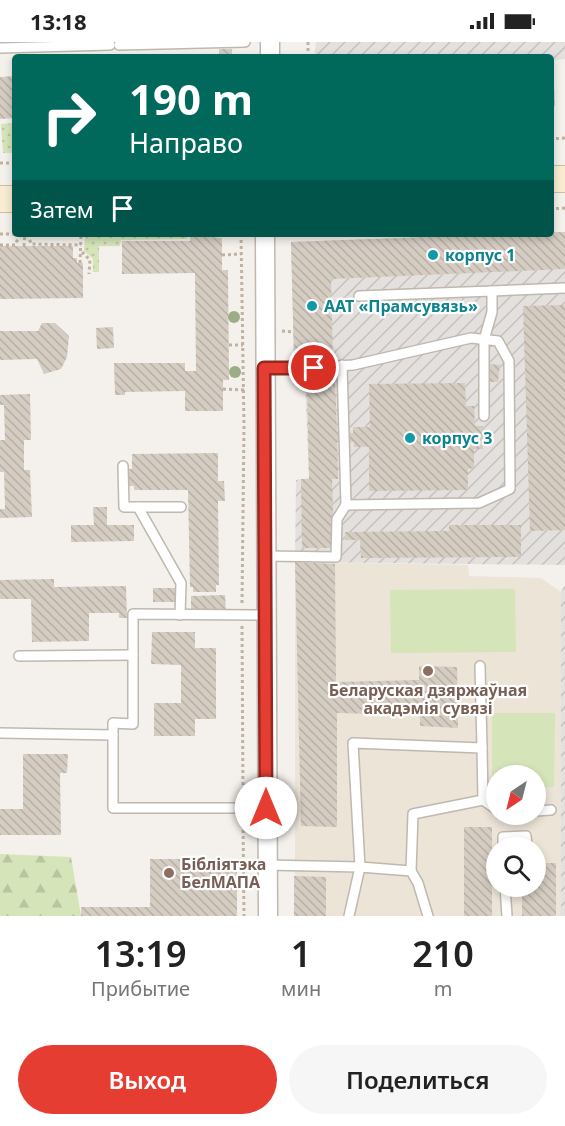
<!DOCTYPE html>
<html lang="ru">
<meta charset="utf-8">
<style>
body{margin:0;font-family:"Noto Sans",sans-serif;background:#f6f6f6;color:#222;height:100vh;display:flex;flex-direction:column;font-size:22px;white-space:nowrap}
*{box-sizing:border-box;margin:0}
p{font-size:20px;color:#767676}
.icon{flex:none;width:33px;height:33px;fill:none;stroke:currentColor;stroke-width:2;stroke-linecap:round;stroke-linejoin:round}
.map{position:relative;height:874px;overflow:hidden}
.details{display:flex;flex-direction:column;background:#fff;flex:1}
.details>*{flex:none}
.guide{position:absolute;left:12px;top:12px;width:542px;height:183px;border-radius:6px;box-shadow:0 3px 9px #0003;background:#00695c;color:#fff;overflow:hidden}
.needle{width:39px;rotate:215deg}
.fabs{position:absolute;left:486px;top:723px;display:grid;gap:12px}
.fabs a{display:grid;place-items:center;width:60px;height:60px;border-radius:50%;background:#fff;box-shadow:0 3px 9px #0003;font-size:30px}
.pin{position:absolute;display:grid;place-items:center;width:51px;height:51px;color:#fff;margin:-26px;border:3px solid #fff;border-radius:50%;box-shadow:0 2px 6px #0007}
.me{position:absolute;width:66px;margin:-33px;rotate:0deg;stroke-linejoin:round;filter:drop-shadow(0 0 4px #0008)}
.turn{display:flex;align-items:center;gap:21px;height:126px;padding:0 18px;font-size:27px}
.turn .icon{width:78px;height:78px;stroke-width:2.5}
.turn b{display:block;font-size:42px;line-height:51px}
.then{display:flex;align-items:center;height:57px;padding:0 18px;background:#0003;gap:12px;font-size:22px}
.eta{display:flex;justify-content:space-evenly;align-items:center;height:102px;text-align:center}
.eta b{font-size:36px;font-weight:600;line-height:42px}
.cta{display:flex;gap:12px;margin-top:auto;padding:12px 18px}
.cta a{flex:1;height:69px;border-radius:36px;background:#e63d32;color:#fff;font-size:24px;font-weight:600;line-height:69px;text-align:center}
.cta a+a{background:#f6f6f6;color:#222}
.status{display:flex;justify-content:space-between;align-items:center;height:42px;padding:0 30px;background:#fff;direction:ltr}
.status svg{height:16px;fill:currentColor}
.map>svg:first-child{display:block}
.industrial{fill:url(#industrial-furrows)}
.education{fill:#ece4d7;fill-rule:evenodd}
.grass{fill:url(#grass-dots)}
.forest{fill:url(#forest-firs)}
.park{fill:#d5e4b9}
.building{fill:url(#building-back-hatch)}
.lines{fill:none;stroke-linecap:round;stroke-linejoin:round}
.lane-casing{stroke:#bfb8af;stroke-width:12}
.street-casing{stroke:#bfb8af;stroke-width:21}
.secondary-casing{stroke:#cfbfa0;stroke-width:28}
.path{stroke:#c0b2a2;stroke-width:3;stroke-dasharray:3 3;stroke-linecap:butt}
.lane{stroke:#fff;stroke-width:9}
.street{stroke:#fff;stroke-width:18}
.secondary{stroke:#faecd1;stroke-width:26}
.tree{fill:#9bad86}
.route-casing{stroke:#962820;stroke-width:15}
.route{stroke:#e63d32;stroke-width:10}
.culture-dot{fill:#0f9aa8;stroke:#fff;stroke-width:2}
.education-dot{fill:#8d6e63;stroke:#fff;stroke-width:2}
.labels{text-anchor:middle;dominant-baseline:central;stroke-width:4.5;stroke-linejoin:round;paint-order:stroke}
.culture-label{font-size:16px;font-weight:bold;fill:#0d838f;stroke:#fff;text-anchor:start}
.education-label{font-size:16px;font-weight:bold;fill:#785e54;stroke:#fff}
</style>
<div class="status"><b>13:18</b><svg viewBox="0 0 49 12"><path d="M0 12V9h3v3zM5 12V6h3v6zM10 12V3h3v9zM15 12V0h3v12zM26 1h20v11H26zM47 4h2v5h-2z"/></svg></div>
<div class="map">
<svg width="565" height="874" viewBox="0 0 565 874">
<defs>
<pattern id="industrial-furrows" width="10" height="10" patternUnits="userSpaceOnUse" patternTransform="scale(1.5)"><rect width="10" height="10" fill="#e4e0dd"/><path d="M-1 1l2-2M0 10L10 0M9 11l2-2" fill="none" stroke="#c5c1be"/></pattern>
<pattern id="grass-dots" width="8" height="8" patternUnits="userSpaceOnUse" patternTransform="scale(1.5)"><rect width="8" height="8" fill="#d5e4b9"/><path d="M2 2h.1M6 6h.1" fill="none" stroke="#b8c5a0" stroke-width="1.8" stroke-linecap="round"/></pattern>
<pattern id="forest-firs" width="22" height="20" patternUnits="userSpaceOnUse" patternTransform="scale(1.5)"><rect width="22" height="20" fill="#d5e4b9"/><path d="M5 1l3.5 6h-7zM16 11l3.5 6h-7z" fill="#b8c5a0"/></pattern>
<pattern id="building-back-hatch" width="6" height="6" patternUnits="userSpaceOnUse" patternTransform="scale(1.5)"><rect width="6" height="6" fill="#d5ccc2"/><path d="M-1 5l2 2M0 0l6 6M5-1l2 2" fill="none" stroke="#b8b0a7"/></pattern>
</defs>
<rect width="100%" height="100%" fill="#f4f1ec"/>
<g class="industrial">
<polygon points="316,0 565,0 565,17 551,19 550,15 314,15"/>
<polygon points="565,190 565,523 295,520 296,438 309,436 304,316 294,316 291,200"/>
<polygon points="565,543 565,874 561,874 561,550"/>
</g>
<path class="education" d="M295 520 468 523 469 534 541 536 561 550V874H295ZM496 734H536V772H496ZM496 806H536V844H496Z"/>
<g class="grass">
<polygon points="15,81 15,111 3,111 1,82"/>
<polygon points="90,192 189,192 187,197 121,198 120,204 99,204 99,230 93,230 93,217 84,209 85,194"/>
</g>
<polygon class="forest" points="0,812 71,815 81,874 0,874"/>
<g class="park">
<polygon points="515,547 516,610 391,611 390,548"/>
<polygon points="492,671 555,671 554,745 536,746 536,734 496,734 496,746 492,746"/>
</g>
<g class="building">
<rect x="219" y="7" width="13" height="8"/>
<polygon points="550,19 553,19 555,64 550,64"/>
<polygon points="15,34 15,76 0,77 0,35"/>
<polygon points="565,190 565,227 331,237 333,315 321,316 322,336 335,336 337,390 353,391 353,385 370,385 369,342 465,341 466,364 474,364 475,384 483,384 483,407 474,407 474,426 468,427 468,448 369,449 369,405 354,405 354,400 337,400 338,437 332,437 334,506 302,506 301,437 309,437 307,338 314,338 313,316 294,316 291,200"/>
<polygon points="190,193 222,196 222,228 228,228 229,338 223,338 223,369 185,369 185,349 125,350 125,353 115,353 114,321 185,321 185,329 196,329 195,231 122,232 122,199 190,199"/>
<polygon points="0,204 73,204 73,216 77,216 77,221 83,221 83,256 0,257"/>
<polygon points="565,263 565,488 530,489 523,264"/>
<polygon points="42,281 55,281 69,294 67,315 61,327 44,332 37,317 0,318 0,289 38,289"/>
<polygon points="113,285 114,306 97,307 96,286"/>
<polygon points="489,322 500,323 498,340 488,340"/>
<polygon points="30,352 31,398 24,398 24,428 30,428 32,475 0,476 0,467 5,467 4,430 0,430 0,398 5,398 4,363 0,363 0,353"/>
<polygon points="218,411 218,439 224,439 225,459 218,459 219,543 216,543 216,550 193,550 193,545 190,545 188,448 134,448 134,444 126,444 126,427 132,427 132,412"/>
<polygon points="93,465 107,465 107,483 134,483 134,499 71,500 71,483 94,483"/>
<polygon points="449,483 521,483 521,515 361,516 360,498 345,498 345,490 449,489"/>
<polygon points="295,520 335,522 336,640 419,638 419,624 457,625 458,686 420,684 420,673 337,671 337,785 301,784"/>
<polygon points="54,537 54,545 126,544 127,576 119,576 119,571 89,571 89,599 32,600 31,557 0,557 0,538"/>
<rect x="153" y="546" width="23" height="14"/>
<polygon points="225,553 226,569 191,569 191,554"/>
<polygon points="152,590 195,590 195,606 216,606 216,677 195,677 195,694 154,694 154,661 181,661 181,623 151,622"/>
<polygon points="23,712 68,712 67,731 60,731 61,793 0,793 0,767 23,767"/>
<rect x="464" y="785" width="28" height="89"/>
<polygon points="150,817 237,817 237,874 81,874 81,865 150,865"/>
<polygon points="536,821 556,821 556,874 522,874 522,844 536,844"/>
<polygon points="294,834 326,835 326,874 294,874"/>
</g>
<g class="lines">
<defs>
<g id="lane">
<polyline points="119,3 245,0"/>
<polyline points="0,6 110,3"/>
<polyline points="492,249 565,246"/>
<polyline points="359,254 492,249 492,270 484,298 484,374"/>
<polyline points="322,325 353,323 471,296 498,299 509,319 510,447 479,461 346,463 342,323"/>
<polyline points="264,326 313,326"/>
<polyline points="123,424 124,465 181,465"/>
<polyline points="138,465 181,541 180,573"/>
<polyline points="265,514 336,515 337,477 346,463"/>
<polyline points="19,614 133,613"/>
<polyline points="0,691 113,693 113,766 266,766"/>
<polyline points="113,693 113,681 133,682 133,572 265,573"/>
<polyline points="482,706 483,758 496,767"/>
<polyline points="536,769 551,768"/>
<polyline points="503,805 527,804 526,794 503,795 503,806"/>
<polyline points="266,823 360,825 353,701 482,706 480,624"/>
<polyline points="411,829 413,772 483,758"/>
<polyline points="505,844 507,874"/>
<polyline points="349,874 360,825 411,829 418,841 428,874"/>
</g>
<g id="street">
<polyline points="270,0 270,15"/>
<polyline points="265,192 268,874"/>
</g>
<g id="secondary">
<polyline points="550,137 565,137"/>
<polyline points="0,157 15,157"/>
</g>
</defs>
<use href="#lane" class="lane-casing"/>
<use href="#street" class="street-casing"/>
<use href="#secondary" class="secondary-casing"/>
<g class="path">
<polyline points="232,15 239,15"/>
<polyline points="308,15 308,0"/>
<polyline points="550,97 565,96"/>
<polyline points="0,121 15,121"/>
<polyline points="550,167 565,166"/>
<polyline points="0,192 82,192"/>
<polyline points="28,192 31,202 81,203"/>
<polyline points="241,192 244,385 242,562"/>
<polyline points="0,203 15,203 20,192"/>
<polyline points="24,204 25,192"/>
<polyline points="82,210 90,218 89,232"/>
<polyline points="222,213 241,212"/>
<polyline points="80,221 81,193"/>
<polyline points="282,289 294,290"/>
<polyline points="229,303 243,303"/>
<polyline points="223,347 244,348"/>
<polyline points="242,584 243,754"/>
<polyline points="243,776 244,874"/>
</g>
<use href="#lane" class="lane"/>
<use href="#street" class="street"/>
<use href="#secondary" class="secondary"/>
</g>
<g class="tree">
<circle cx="234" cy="275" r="6"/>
<circle cx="235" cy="330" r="6"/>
</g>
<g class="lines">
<defs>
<polyline id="route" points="266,766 264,326 314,326"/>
</defs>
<use href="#route" class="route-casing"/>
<use href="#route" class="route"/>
</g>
<g class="culture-dot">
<circle cx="433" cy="213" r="6"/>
<circle cx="312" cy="264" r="6"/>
<circle cx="410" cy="396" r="6"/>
</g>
<g class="education-dot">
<circle cx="428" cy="629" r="6"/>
<circle cx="169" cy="831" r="6"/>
</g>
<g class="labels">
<g class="culture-label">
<text x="445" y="213">корпус 1</text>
<text x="324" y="264">ААТ «Прамсувязь»</text>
<text x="422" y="396">корпус 3</text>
</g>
<g class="education-label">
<text x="428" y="648">Беларуская дзяржаўная<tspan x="428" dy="18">акадэмія сувязі</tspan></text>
<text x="181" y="822" text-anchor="start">Бібліятэка<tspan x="181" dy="18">БелМАПА</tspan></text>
</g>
</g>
</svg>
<div class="fabs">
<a><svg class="needle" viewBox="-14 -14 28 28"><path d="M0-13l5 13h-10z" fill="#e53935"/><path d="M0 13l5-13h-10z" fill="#767676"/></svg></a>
<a><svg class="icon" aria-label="search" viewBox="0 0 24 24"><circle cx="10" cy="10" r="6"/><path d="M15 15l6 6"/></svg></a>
</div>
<div class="pin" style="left:314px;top:326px;background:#d93025"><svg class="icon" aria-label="arrive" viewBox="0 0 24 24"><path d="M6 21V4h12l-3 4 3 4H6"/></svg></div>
<svg class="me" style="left:266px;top:766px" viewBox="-20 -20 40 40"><circle r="19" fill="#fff"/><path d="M0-13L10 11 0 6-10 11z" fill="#e63d32"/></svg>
<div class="guide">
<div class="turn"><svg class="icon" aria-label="right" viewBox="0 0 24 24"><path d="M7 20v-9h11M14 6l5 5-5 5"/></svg><div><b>190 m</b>Направо</div></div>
<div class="then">Затем<svg class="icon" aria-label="arrive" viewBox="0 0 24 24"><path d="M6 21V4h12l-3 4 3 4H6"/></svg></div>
</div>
</div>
<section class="details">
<div class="eta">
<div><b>13:19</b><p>Прибытие</p></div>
<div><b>1</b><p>мин</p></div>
<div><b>210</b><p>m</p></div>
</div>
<div class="cta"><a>Выход</a><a>Поделиться</a></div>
</section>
